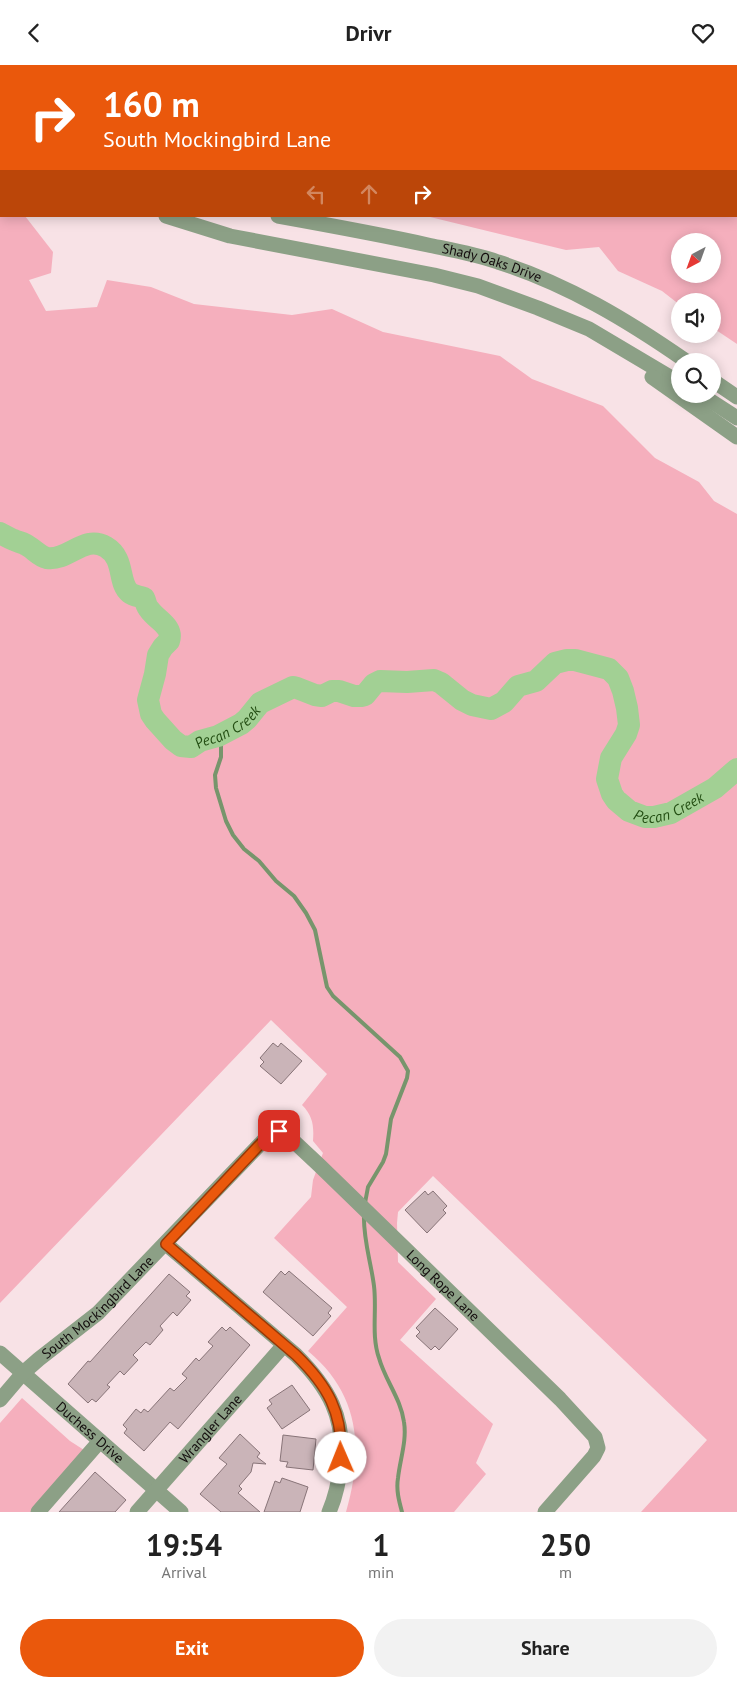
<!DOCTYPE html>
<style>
body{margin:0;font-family:"PT Sans",sans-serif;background:#f2f2f2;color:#222;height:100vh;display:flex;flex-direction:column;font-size:19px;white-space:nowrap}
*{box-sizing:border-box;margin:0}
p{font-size:16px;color:#767676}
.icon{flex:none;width:28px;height:28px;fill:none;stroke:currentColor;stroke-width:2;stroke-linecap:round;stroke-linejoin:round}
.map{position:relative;height:1447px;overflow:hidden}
.details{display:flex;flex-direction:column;background:#fff;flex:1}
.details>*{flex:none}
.top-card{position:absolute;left:0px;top:0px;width:738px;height:152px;box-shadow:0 2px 12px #0003;background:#ea580c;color:#fff;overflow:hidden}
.needle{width:32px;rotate:221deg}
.buttons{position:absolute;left:671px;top:168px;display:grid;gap:10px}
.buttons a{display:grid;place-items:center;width:50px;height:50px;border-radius:50%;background:#fff;box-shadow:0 2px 12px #0003;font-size:25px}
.pin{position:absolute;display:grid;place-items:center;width:42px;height:42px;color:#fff;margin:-21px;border-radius:10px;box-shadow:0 2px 8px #0006}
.me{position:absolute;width:55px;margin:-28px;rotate:359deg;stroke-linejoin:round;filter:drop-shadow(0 0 4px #0008)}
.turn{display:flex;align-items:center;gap:18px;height:105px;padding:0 20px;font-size:22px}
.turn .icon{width:65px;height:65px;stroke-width:2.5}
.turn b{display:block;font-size:35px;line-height:42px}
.lanes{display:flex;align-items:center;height:48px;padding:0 20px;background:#0003;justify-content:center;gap:25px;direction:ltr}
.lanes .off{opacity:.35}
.eta{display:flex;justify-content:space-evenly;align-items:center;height:85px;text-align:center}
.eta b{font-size:30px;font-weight:800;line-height:35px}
.primary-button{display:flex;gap:10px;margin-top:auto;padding:10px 20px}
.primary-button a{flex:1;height:58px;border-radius:30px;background:#ea580c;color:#fff;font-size:20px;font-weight:800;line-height:58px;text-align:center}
.primary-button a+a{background:#f2f2f2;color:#222}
header{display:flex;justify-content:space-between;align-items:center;height:65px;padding:0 20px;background:#fff;font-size:22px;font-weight:800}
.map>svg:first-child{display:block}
.green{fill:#f5afbd;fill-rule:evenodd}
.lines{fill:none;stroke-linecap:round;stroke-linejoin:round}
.stream{stroke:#77956c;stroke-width:4}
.river{stroke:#a2d094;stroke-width:22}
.building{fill:#cab4b8;stroke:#887478}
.minor{stroke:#8ca086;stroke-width:15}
.route-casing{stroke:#983908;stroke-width:12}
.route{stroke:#ea580c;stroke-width:9}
.labels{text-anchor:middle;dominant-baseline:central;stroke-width:4;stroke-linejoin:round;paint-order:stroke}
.street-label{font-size:14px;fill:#130c0d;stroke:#f8e2e6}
.water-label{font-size:15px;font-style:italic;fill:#244f14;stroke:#f8e2e6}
</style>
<header><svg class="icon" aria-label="back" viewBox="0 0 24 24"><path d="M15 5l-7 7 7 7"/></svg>Drivr<svg class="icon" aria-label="heart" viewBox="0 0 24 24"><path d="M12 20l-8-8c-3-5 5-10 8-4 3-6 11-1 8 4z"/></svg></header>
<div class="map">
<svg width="737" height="1447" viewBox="0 0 737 1447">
<rect width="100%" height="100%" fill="#f8e2e6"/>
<g class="green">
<path d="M20 0H737V279L713 263 712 236H680V240L662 226 618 206 599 182 566 185 426 151H736V1H21ZM680 176H712V209H680Z"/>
<path d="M0 138 1 139V151H25L53 187 51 208 29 215 46 246 97 242 107 215 151 222 194 239 292 250 332 244 383 267 500 291 532 314 603 341 655 393 699 417 714 436 737 449V1447H641L707 1375 433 1111 398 1147 397 1158 398 1197 436 1234 400 1275 493 1359 476 1398 486 1409 454 1447H346C364 1385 360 1329 308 1286L347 1242 274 1173 311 1132 313 1115 323 1088 313 1076C314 1061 313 1051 302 1040L327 1009 271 955 0 1238Z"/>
<polygon points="22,1333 70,1376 84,1385 38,1447 0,1447 0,1358"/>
</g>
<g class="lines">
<g class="stream">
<polyline points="218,671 221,681 221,692 215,710 216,723 226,756 233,770 244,784 259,796 276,816 294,831 306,848 315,865 327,922 333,931 400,992 408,1006 407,1013 391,1054 386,1089 383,1097 368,1122 365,1138"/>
<path d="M364 1150C363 1174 371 1197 374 1221 377 1245 371 1270 379 1293 385 1315 401 1334 404 1357 407 1376 400 1394 398 1413 396 1425 399 1436 402 1447"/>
</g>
<path class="river" id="s1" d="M0 468C4 470 9 473 14 475 18 477 24 478 28 481 35 485 39 491 47 493 69 496 84 469 106 482 126 494 117 518 130 528 134 531 139 531 144 533 146 537 146 541 149 544 156 555 174 561 169 576L163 582 158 590 155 609 148 635 151 649 155 655 173 675 181 681 191 682 200 676 218 671 241 659 247 654 260 638 293 622 297 623 315 630 322 631 332 626H339L354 631H361L365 630 374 619 380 616 407 617 434 615 441 618 462 635 472 640 491 644 504 637 518 621 536 616 555 598 567 595H575L609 604 618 613 623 626 627 643 629 660 626 669 611 693 607 714 612 729 616 735 629 746 645 752H654L671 748 715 723 737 704"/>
</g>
<g class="building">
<polygon points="273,978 278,982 281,978 302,996 281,1019 260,1001 264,997 260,993"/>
<polygon points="425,1126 428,1130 433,1126 447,1141 443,1145 446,1148 427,1168 405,1145"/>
<polygon points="281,1206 285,1210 289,1206 332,1243 328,1248 331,1251 313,1271 263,1227"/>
<polygon points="169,1209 190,1227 186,1231 191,1235 177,1251 173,1247 160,1261 163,1265 150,1280 146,1277 133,1290 138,1295 124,1310 120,1306 107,1320 110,1322 96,1337 92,1334 88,1338 68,1319 88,1296 90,1297"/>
<polygon points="435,1243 458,1264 439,1285 435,1281 431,1285 416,1271 420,1267 416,1263"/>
<polygon points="222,1262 226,1266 230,1262 250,1280 178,1364 170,1357 144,1386 124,1368 127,1364 123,1360 136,1344 141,1348 144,1344 148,1347 170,1323 174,1326 187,1313 182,1309 196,1293 199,1296 213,1281 208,1277"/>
<polygon points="292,1320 310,1345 282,1364 267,1343 272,1339 269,1335"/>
<polygon points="240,1369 260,1388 257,1392 266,1399 253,1398 251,1407 239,1421 242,1424 238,1428 260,1447 221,1447 200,1429 227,1399 219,1393"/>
<polygon points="283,1370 316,1374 313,1405 286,1402 288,1397 280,1396"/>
<polygon points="95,1407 126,1435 115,1447 59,1447"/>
<polygon points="282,1413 308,1422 300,1447 264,1447 275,1416 280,1418"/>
</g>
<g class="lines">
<g class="minor">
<polyline points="0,8 1,9"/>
<polyline points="0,48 1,49"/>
<polyline points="166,151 230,171 434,210 478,221 538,243 589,264 680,318"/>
<path id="s2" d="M278 151C328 160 378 169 428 180 452 185 475 189 498 197 567 219 627 255 686 296"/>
<polyline points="652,312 737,372"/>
<polyline points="712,315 737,332"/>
<polyline points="700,329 737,353"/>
<path d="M166 1179 296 1290C329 1323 345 1352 341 1399 339 1416 336 1431 329 1447"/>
<path id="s3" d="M0 1288 181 1447"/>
<path id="s4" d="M0 1335 23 1308 39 1294 98 1248 266 1073 272 1068 279 1066 288 1071 319 1100 560 1334 595 1372 598 1383 594 1391 545 1447"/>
<polyline points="38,1447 100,1376"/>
<path id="s5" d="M137 1447 284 1280"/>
</g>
</g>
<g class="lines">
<defs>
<path id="route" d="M279 1066 272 1068 266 1073 166 1179 296 1290C328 1321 343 1348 341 1393"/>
</defs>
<use href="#route" class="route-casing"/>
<use href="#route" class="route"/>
</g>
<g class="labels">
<g class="street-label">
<text stroke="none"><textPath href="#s2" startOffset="219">Shady Oaks Drive</textPath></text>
<text stroke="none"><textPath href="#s4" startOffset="615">Long Rope Lane</textPath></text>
<text stroke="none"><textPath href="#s4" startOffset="135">South Mockingbird Lane</textPath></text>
<text stroke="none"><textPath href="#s5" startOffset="111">Wrangler Lane</textPath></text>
<text stroke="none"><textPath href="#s3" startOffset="120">Duchess Drive</textPath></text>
</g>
<g class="water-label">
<text stroke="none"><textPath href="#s1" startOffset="411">Pecan Creek</textPath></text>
<text stroke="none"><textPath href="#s1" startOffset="1045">Pecan Creek</textPath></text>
</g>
</g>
</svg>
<div class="buttons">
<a><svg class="needle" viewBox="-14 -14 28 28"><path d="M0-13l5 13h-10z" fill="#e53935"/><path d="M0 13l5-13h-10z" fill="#767676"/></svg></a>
<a><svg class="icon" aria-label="sound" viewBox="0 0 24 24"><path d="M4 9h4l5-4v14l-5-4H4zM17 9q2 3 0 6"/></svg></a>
<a><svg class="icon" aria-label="search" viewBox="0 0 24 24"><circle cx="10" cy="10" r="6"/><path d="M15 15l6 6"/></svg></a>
</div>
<div class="pin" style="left:279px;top:1066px;background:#d93025"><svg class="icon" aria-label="arrive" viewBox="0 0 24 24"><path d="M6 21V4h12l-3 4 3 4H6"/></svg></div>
<svg class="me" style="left:341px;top:1393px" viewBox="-20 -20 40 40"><circle r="19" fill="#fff"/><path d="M0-13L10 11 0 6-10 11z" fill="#ea580c"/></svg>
<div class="top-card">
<div class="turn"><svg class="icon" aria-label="right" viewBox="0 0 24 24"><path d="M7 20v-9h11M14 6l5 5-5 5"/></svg><div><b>160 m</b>South Mockingbird Lane</div></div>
<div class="lanes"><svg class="icon off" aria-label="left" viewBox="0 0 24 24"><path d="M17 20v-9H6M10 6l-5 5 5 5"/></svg><svg class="icon off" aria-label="ahead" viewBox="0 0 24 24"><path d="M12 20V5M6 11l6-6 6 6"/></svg><svg class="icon" aria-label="right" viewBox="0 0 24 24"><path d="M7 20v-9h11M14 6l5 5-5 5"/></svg></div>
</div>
</div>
<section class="details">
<div class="eta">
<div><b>19:54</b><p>Arrival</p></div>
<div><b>1</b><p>min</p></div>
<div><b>250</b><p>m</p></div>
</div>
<div class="primary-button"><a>Exit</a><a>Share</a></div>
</section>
